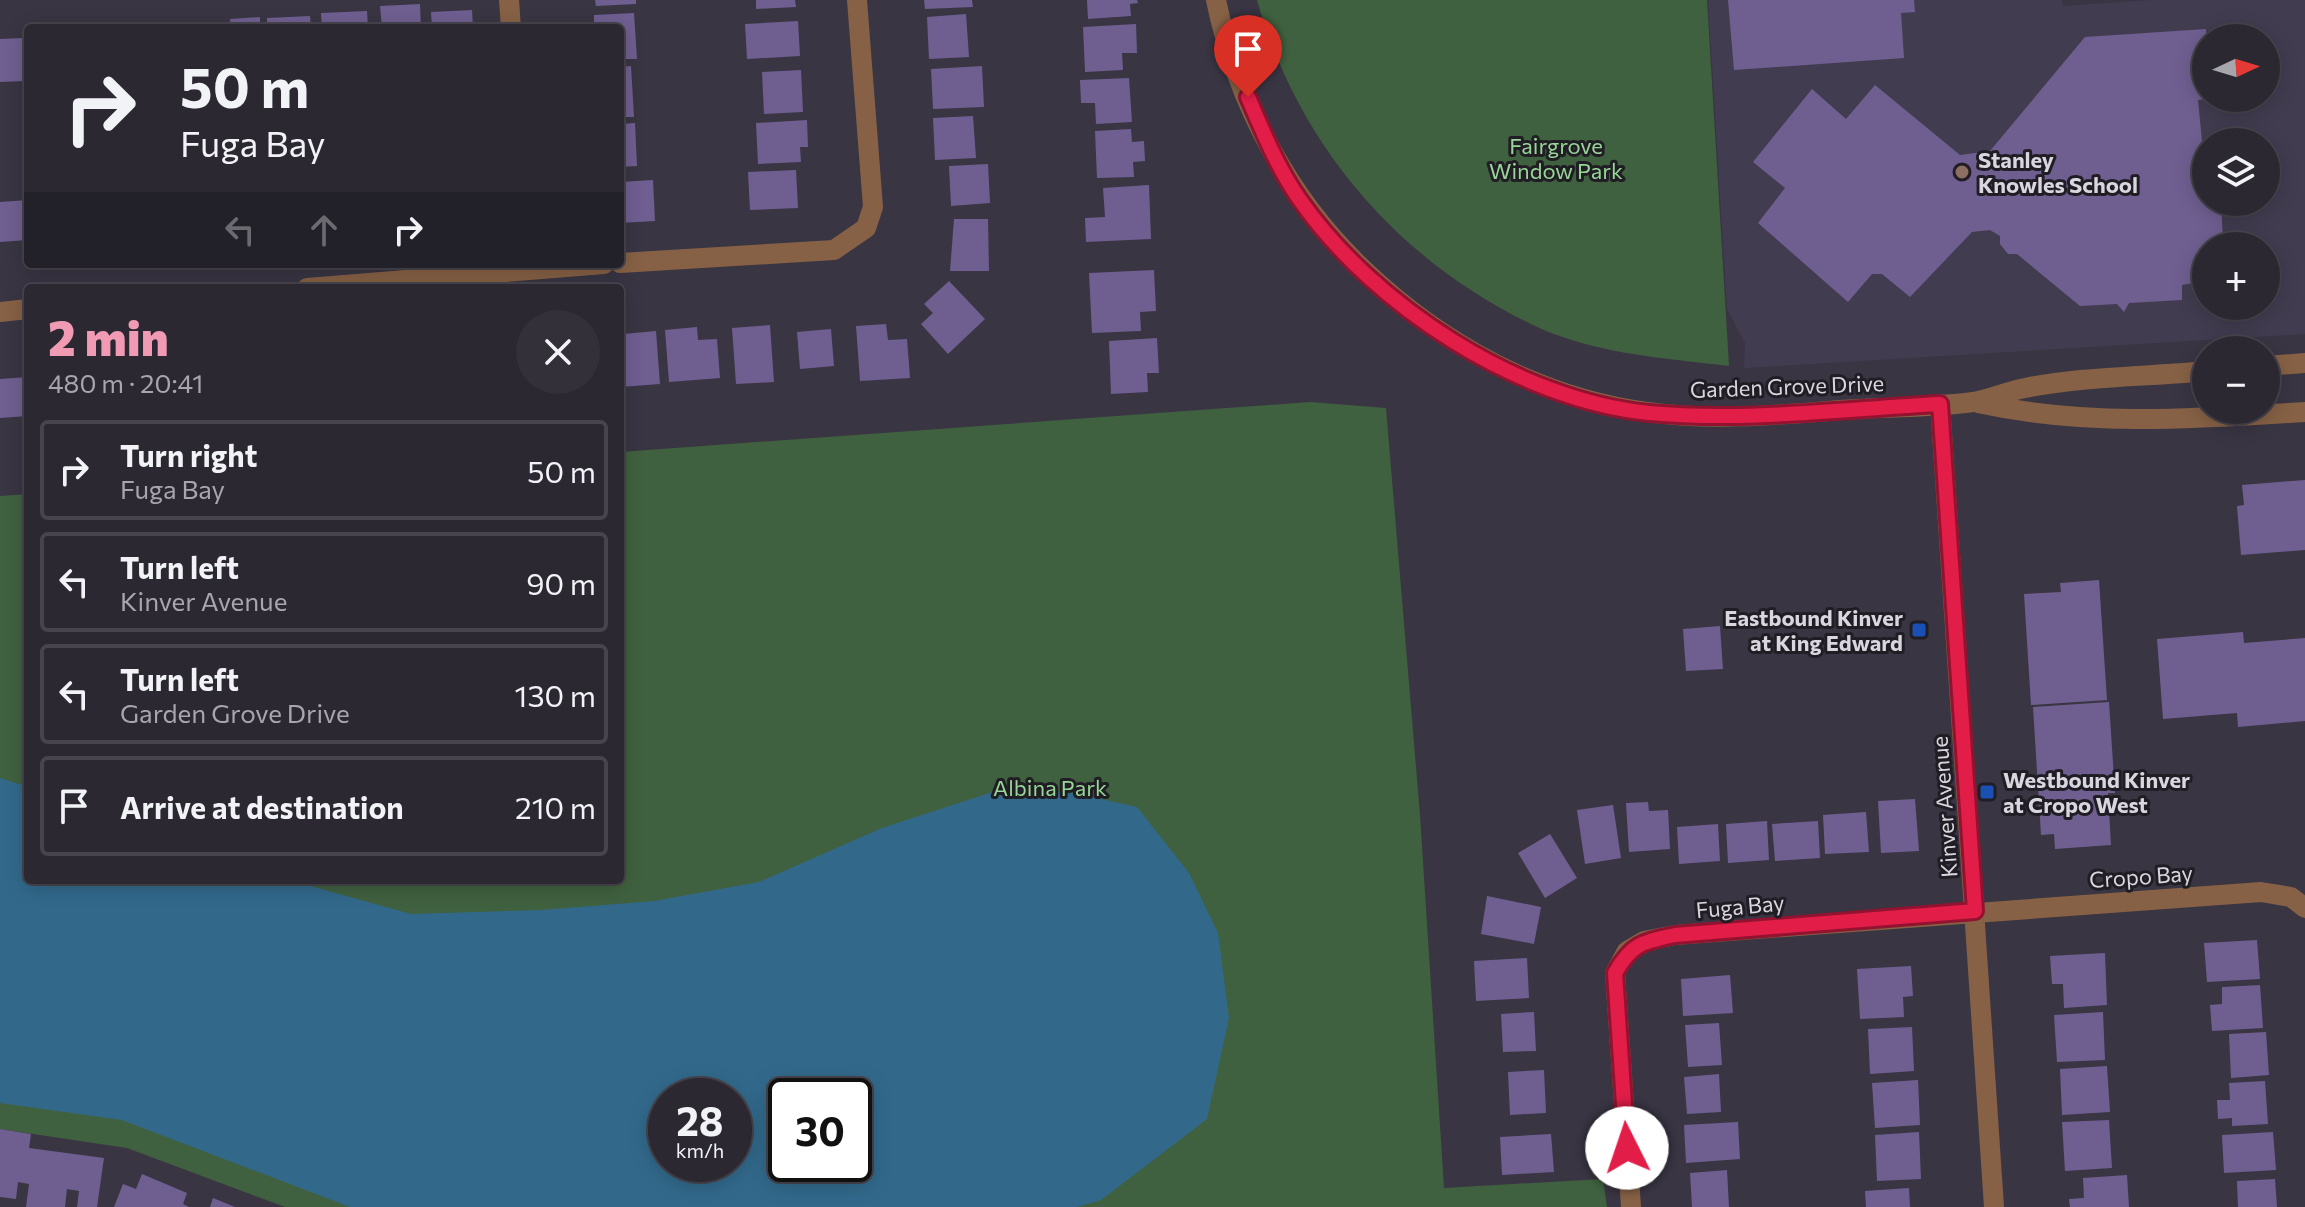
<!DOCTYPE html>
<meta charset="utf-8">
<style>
body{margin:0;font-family:Commissioner,sans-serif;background:#33303a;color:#f1f3f6;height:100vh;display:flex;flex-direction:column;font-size:30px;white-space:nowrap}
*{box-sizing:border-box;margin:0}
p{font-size:26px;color:#a6a6ac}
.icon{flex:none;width:44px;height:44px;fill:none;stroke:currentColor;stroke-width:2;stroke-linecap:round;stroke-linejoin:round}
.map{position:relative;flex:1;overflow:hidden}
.panel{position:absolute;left:24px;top:284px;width:600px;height:600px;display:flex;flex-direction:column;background:#2b2832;border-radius:8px;box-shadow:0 4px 20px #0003,0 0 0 2px #47444d}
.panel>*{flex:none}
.hud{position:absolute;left:24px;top:24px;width:600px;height:244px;border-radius:8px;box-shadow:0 4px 20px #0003,0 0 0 2px #47444d;background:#2b2832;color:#f1f3f6;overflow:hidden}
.needle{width:52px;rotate:86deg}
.fabs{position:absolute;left:2192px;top:24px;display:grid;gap:16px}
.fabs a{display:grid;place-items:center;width:88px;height:88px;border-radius:50%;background:#2b2832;box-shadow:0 4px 20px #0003,0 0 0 2px #47444d;font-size:40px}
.speed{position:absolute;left:648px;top:1078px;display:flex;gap:16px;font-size:40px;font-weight:700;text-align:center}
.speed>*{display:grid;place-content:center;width:104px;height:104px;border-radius:50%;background:#2b2832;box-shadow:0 4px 20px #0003,0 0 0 2px #47444d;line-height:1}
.speed small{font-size:20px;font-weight:400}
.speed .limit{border:4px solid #111;border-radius:12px;background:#fff;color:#111}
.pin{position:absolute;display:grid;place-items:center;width:68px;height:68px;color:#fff;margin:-82px -34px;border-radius:50% 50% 50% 0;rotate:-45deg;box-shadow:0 0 8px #0007}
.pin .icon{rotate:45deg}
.me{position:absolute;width:88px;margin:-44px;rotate:356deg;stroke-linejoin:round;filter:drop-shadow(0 0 6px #0008)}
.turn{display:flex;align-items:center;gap:28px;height:168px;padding:0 24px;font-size:36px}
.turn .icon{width:104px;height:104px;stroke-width:2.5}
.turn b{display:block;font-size:56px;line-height:68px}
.lanes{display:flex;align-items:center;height:76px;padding:0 24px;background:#0003;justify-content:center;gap:40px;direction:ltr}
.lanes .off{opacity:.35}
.round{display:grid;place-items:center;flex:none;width:84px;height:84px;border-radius:42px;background:#33303a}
.overview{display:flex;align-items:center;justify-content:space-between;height:136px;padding:0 24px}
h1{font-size:48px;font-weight:800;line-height:60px;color:#f19ab3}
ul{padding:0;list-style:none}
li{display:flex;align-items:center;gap:24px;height:100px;margin:0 16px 12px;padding:0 8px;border:4px solid #47444d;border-radius:8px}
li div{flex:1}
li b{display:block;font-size:30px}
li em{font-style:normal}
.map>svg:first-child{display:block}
.built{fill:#423c50;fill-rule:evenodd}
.green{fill:#40613f;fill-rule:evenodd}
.water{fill:#32698b;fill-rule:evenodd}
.building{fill:#6f5f91}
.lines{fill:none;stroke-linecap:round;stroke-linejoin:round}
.minor{stroke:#866145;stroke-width:20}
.route-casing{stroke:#92132f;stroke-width:20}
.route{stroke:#e11d48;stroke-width:14}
.education-dot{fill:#8d6e63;stroke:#201e24;stroke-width:3}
.transit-dot{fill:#1a4fb4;stroke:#201e24;stroke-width:3}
.labels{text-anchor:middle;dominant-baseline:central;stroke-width:6;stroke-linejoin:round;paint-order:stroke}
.park-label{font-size:22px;fill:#97d696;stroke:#201e24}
.poi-label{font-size:22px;font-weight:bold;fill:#d9d6df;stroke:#201e24;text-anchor:start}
.street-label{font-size:22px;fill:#d9d6df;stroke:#201e24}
</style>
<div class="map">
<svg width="2305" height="1207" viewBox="0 0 2305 1207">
<rect width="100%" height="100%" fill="#393543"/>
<path class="built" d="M1708 0H2062L2063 6 2152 0H2305V334L1744 368 1745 343 1727 309ZM2206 38H2266V98H2206ZM2206 142H2266V202H2206ZM2206 246H2266V306H2206Z"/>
<g class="green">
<path d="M1257 0H1707L1729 366C1664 358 1593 354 1533 325 1397 260 1298 144 1257 0Z"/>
<path d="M1310 402 1386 408 1420 815 1444 1188 1603 1179 1607 1207H285L127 1148 0 1129V496L28 494V880H620V452ZM666 1096H734V1164H666ZM786 1096H854V1164H786Z"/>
</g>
<path class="water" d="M0 778 28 787V880H289L411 914 542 910 654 901 759 882 882 828 1011 786 1079 794 1137 807 1189 873 1218 933 1229 1018 1207 1119 1101 1200 1077 1207H350L122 1120 0 1103ZM734 1096V1164H666V1096ZM854 1096V1164H786V1096Z"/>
<g class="building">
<polygon points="595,0 636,0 636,4 596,6"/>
<polygon points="756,0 795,0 796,7 756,9"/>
<polygon points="924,0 972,0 973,7 925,9"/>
<polygon points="1087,0 1137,0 1138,3 1130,4 1131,16 1088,19"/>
<polygon points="1728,0 1914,0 1915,12 1901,13 1904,58 1734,70"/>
<polygon points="420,4 421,28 382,28 380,6"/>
<polygon points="472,10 473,28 432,28 431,12"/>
<polygon points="367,11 368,28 322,28 321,13"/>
<polygon points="634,13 637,59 620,59 620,28 594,28 594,15"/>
<polygon points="966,14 969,57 929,59 927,17"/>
<polygon points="310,16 311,28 267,28 267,18"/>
<polygon points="260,17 260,28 231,28 230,19"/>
<polygon points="798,21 800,56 747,59 745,24"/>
<polygon points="199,23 199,28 153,28 153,25"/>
<polygon points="1136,24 1137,53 1122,53 1123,70 1085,72 1083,27"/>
<polygon points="2206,29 2206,99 2198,100 2202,141 2206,141 2206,202 2221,202 2223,242 2250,240 2251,246 2206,246 2206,297 2201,282 2182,285 2182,300 2129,303 2124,312 2117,304 2080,306 2017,254 2008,254 2000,244 2000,236 1990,230 1972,232 1910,297 1882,274 1872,274 1848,302 1758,223 1785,188 1753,162 1812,89 1846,119 1875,85 1960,155 1990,151 2085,37"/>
<polygon points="23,38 25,81 0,82 0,39"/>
<polygon points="631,66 634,117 620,117 620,67"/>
<polygon points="982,66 984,107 933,109 931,69"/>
<polygon points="801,70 803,112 764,114 762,72"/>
<polygon points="1129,78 1132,122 1096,124 1095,103 1081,103 1080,80"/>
<polygon points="973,116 976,158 935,160 933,118"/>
<polygon points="807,120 808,147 800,147 801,162 758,164 756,123"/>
<polygon points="635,123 637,166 620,167 620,124"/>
<polygon points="1131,129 1132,142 1144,141 1145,161 1133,162 1134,177 1097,178 1095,131"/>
<polygon points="988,164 990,203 951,206 949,166"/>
<polygon points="796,170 798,208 750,210 748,172"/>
<polygon points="653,180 655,221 620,223 620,182"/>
<polygon points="1149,185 1151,239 1086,242 1085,218 1105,217 1103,188"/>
<polygon points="28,200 28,240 0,242 0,202"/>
<polygon points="954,219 988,219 989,271 950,271"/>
<polygon points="1154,270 1156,311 1140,312 1141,331 1092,333 1089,273"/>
<polygon points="949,281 985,319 948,354 921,324 933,313 924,304"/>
<polygon points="886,324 888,340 907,339 910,378 860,381 856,326"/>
<polygon points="770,325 774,382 736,384 732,328"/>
<polygon points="697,327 698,340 717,339 720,378 669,382 665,330"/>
<polygon points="831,329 834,366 800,369 797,332"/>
<polygon points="656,331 660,384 620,387 623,334"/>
<polygon points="1157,338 1159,373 1147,373 1148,392 1111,394 1109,341"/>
<polygon points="28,377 28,416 0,418 0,379"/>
<polygon points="2305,480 2305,550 2241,555 2237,506 2244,505 2242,485"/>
<polygon points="2099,580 2107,700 2031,705 2024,594 2061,592 2060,583"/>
<polygon points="1720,626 1723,669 1686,671 1683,629"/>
<polygon points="2243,632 2244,643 2305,638 2305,721 2238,727 2237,713 2163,719 2157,639"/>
<polygon points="2109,702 2115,793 2108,793 2111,845 2055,849 2054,834 2041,835 2033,707"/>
<polygon points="1915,799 1919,851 1881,853 1878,801"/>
<polygon points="1648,802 1649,811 1668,810 1670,849 1629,852 1626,803"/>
<polygon points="1613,805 1621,858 1585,864 1577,810"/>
<polygon points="1866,812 1869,852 1825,854 1823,815"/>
<polygon points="1767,821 1769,860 1728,863 1726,824"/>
<polygon points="1818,821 1820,858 1775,861 1772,824"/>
<polygon points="1718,824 1720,861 1679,864 1677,827"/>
<polygon points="1550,834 1577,878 1545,898 1518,853"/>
<polygon points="1487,896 1541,907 1534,944 1481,934"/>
<polygon points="2257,940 2260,979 2207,982 2204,943"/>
<polygon points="2105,953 2107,1005 2064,1008 2063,984 2052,984 2050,956"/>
<polygon points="1527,958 1529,998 1476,1001 1474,961"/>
<polygon points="1911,966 1913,996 1903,997 1904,1017 1860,1019 1857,969"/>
<polygon points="1730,975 1733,1013 1683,1016 1681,979"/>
<polygon points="2260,985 2263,1028 2212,1031 2210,1005 2222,1004 2222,987"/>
<polygon points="1534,1012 1536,1051 1503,1052 1501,1014"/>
<polygon points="2103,1012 2105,1060 2057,1062 2054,1015"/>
<polygon points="1719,1023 1722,1065 1688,1067 1685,1025"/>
<polygon points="1912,1027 1914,1071 1870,1074 1868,1029"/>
<polygon points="2266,1032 2269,1075 2231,1078 2229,1034"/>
<polygon points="2107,1066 2110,1112 2062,1115 2060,1069"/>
<polygon points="1544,1070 1546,1113 1510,1115 1508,1072"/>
<polygon points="1719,1074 1721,1112 1687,1114 1684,1077"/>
<polygon points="1918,1080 1920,1125 1875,1128 1872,1083"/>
<polygon points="2265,1081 2268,1124 2232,1126 2232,1118 2218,1119 2217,1100 2230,1100 2229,1083"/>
<polygon points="2109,1120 2112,1168 2065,1171 2062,1122"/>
<polygon points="1738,1122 1740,1159 1686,1163 1684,1125"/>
<polygon points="0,1129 31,1134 29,1148 104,1158 97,1207 77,1207 79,1191 67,1189 65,1207 26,1207 29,1184 18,1182 16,1199 0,1197"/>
<polygon points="1919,1132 1921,1179 1877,1181 1875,1135"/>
<polygon points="2273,1132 2276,1170 2224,1173 2222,1135"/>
<polygon points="1551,1134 1554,1172 1502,1175 1500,1137"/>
<polygon points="1727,1170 1729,1207 1692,1207 1690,1173"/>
<polygon points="142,1174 187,1193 183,1204 189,1207 114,1207 123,1184 136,1189"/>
<polygon points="2127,1175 2129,1207 2070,1207 2069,1199 2084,1198 2083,1178"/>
<polygon points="2275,1179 2277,1207 2238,1207 2237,1181"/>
<polygon points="1909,1188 1910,1207 1866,1207 1865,1191"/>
<polygon points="213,1198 235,1207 210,1207"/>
</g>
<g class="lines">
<g class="minor">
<polyline points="509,0 511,28"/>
<path d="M1216 0C1237 102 1289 200 1365 271 1442 344 1540 398 1647 412 1710 421 1777 415 1840 410 1884 407 1930 408 1973 402 1991 399 2008 391 2025 388 2084 376 2147 377 2206 371"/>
<polyline points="620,263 834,250 866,228 873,207 857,0"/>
<polyline points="307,288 604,264"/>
<polyline points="0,312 28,309"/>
<polyline points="2266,366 2305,363"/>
<path d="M1978 403C2087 427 2194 419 2305 412"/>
<polyline points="1940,404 1994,1207"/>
<polyline points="1631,1207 1615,973 1627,951 1644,941 1675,935 2261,892 2291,897 2305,908"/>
</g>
</g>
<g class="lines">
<defs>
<path id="route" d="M1248 97C1263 132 1278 169 1300 200 1374 306 1519 400 1649 413 1746 422 1844 409 1940 404L1975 911 1675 935C1643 942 1632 943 1615 973L1627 1148"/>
</defs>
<use href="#route" class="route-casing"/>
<use href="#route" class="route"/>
</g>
<circle class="education-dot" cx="1962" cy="172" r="8"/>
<g class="transit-dot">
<rect x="1911" y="622" width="16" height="16" rx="4"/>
<rect x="1979" y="784" width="16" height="16" rx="4"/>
</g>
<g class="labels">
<g class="park-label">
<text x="1556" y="145">Fairgrove<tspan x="1556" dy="25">Window Park</tspan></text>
<text x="1050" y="787">Albina Park</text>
</g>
<g class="poi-label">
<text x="1978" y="159">Stanley<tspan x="1978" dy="25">Knowles School</tspan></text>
<text x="1903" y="617" text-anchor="end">Eastbound Kinver<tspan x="1903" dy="25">at King Edward</tspan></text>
<text x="2003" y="779">Westbound Kinver<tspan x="2003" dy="25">at Cropo West</tspan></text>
</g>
<g class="street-label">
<text transform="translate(1787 386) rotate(-2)">Garden Grove Drive</text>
<text transform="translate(1944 807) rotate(-94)">Kinver Avenue</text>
<text transform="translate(2141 876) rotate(-4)">Cropo Bay</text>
<text transform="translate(1740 906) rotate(-5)">Fuga Bay</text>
</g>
</g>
</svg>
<div class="fabs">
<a><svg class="needle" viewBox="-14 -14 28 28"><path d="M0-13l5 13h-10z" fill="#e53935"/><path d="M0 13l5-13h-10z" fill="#a6a6ac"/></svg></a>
<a><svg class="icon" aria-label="layers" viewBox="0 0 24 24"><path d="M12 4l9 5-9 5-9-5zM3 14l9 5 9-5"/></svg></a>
<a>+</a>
<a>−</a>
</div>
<div class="speed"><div>28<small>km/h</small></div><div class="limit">30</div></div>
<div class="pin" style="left:1248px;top:97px;background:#d93025"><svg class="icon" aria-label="arrive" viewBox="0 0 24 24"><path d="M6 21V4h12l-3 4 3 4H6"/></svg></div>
<svg class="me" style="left:1627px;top:1148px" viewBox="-20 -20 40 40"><circle r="19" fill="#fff"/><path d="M0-13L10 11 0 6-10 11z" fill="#e11d48"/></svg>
<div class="hud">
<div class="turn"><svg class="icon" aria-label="right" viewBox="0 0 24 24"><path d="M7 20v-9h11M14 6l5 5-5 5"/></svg><div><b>50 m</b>Fuga Bay</div></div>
<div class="lanes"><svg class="icon off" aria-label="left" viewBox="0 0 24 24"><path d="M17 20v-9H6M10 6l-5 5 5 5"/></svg><svg class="icon off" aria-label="ahead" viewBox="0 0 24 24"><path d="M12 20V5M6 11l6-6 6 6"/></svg><svg class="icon" aria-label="right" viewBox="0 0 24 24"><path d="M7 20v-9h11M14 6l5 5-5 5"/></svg></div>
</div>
<section class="panel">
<div class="overview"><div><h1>2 min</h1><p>480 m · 20:41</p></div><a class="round"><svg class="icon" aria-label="close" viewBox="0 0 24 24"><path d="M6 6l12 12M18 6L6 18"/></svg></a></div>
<ul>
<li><svg class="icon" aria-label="right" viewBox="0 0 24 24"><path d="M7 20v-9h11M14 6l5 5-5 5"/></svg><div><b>Turn right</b><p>Fuga Bay</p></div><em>50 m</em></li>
<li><svg class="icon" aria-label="left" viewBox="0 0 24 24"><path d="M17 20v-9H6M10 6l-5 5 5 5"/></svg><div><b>Turn left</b><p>Kinver Avenue</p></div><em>90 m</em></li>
<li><svg class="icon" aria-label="left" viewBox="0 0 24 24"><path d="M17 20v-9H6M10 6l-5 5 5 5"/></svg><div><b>Turn left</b><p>Garden Grove Drive</p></div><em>130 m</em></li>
<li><svg class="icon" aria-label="arrive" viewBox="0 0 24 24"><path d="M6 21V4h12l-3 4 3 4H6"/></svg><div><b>Arrive at destination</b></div><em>210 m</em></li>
</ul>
</section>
</div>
